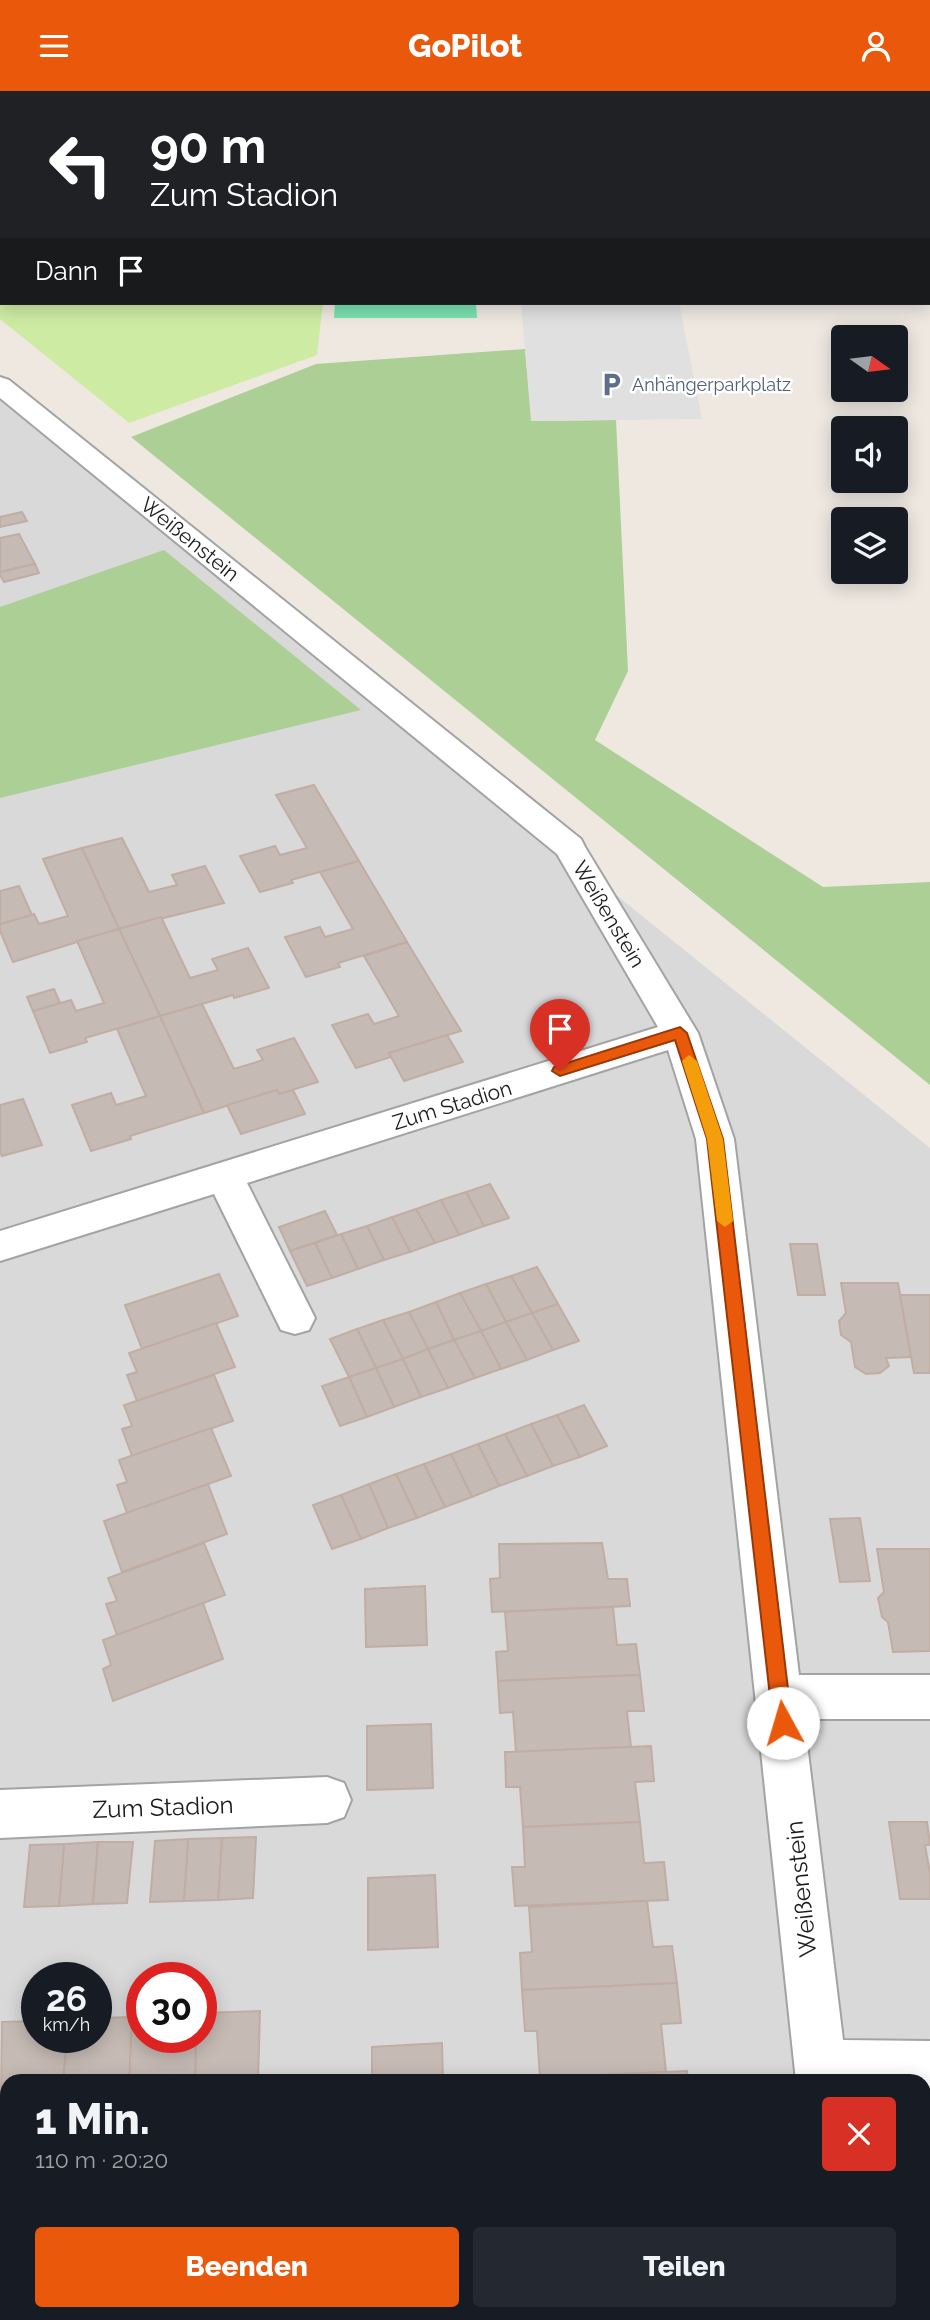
<!DOCTYPE html>
<html lang="de">
<meta charset="utf-8">
<style>
body{margin:0;font-family:Raleway,sans-serif;background:#242831;color:#f1f3f6;height:100vh;display:flex;flex-direction:column;font-size:26px;white-space:nowrap}
*{box-sizing:border-box;margin:0}
p{font-size:23px;color:#9ea1a6}
.icon{flex:none;width:38px;height:38px;fill:none;stroke:currentColor;stroke-width:2;stroke-linecap:round;stroke-linejoin:round}
.map{position:relative;flex:1;overflow:hidden}
.details{position:absolute;left:0px;top:1983px;width:931px;height:247px;display:flex;flex-direction:column;background:#171b24;border-radius:21px 21px 0 0;box-shadow:0 4px 18px #0003}
.details>*{flex:none}
.guide{position:absolute;left:0px;top:0px;width:931px;height:214px;box-shadow:0 4px 18px #0003;background:#202124;color:#fff;overflow:hidden}
.needle{width:46px;rotate:104deg}
.tools{position:absolute;left:831px;top:234px;display:grid;gap:14px}
.tools a{display:grid;place-items:center;width:77px;height:77px;border-radius:7px;background:#171b24;box-shadow:0 4px 18px #0003;font-size:35px}
.speed{position:absolute;left:21px;top:1871px;display:flex;gap:14px;font-size:35px;font-weight:700;text-align:center}
.speed>*{display:grid;place-content:center;width:91px;height:91px;border-radius:50%;background:#171b24;box-shadow:0 4px 18px #0003;line-height:1}
.speed small{font-size:18px;font-weight:400}
.speed .limit{border:10px solid #d22;background:#fff;color:#111}
.pin{position:absolute;display:grid;place-items:center;width:60px;height:60px;color:#fff;margin:-72px -30px;border-radius:50% 50% 50% 0;rotate:-45deg;box-shadow:0 0 7px #0007}
.pin .icon{rotate:45deg}
.me{position:absolute;width:77px;margin:-38px;rotate:354deg;stroke-linejoin:round;filter:drop-shadow(0 0 5px #0008)}
.turn{display:flex;align-items:center;gap:24px;height:147px;padding:0 35px;font-size:32px}
.turn .icon{width:91px;height:91px;stroke-width:2.5}
.turn b{display:block;font-size:49px;line-height:60px}
.then{display:flex;align-items:center;height:66px;padding:0 35px;background:#0003;gap:14px;font-size:26px}
.round{display:grid;place-items:center;flex:none;width:74px;height:74px;border-radius:7px;background:#242831}
.head{display:flex;align-items:center;justify-content:space-between;height:119px;padding:0 35px}
h1{font-size:42px;font-weight:800;line-height:52px}
.button{display:flex;gap:14px;margin-top:auto;padding:14px 35px}
.button a{flex:1;height:80px;border-radius:7px;background:#ea580c;color:#fff;font-size:28px;font-weight:800;line-height:80px;text-align:center}
.button a+a{background:#242831;color:#f1f3f6}
header{display:flex;justify-content:space-between;align-items:center;height:91px;padding:0 35px;background:#ea580c;color:#fff;font-size:32px;font-weight:800}
.map>svg:first-child{display:block}
.residential{fill:#dad9d9;fill-rule:evenodd}
.grass{fill:#ceeba4}
.forest{fill:#abcf94}
.pitch{fill:#7be1b0}
.parking{fill:#e0e0e0}
.building{fill:#c6bab4;stroke:#c0ada3;stroke-width:2}
.lines{fill:none;stroke-linecap:round;stroke-linejoin:round}
.minor-casing{stroke:#a3a3a3;stroke-width:4}
.major-casing{stroke:#945500;stroke-width:4}
.minor{fill:#fff;fill-rule:evenodd}
.major{fill:#ffc795;fill-rule:evenodd}
.route{fill:#ea580c;stroke:#983908;stroke-width:2}
.slow{fill:#f59e0b}
.labels{text-anchor:middle;dominant-baseline:central;stroke-width:5;stroke-linejoin:round;paint-order:stroke}
.far-service-label{font-size:18px;fill:#4e5e75;stroke:#fff;text-anchor:start}
.street-label{font-size:21px;fill:#1c1c1c;stroke:#fff}
.near-street-label{font-size:24px;fill:#1c1c1c;stroke:#fff}
</style>
<header><svg class="icon" aria-label="menu" viewBox="0 0 24 24"><path d="M4 6h16M4 12h16M4 18h16"/></svg>GoPilot<svg class="icon" aria-label="person" viewBox="0 0 24 24"><circle cx="12" cy="8" r="4"/><path d="M4 21q1-7 8-7t8 7"/></svg></header>
<div class="map">
<svg width="930" height="2229" viewBox="0 0 930 2229">
<rect width="100%" height="100%" fill="#eee8e1"/>
<path class="residential" d="M0 307 930 1057V2229H0ZM37 1886H96V1946H37ZM142 1886H201V1946H142ZM7 1990H924V2222H7Z"/>
<g class="grass">
<polygon points="242,0 615,0 608,2"/>
<polygon points="0,154 2,212 323,212 317,264 129,332 0,228"/>
</g>
<g class="forest">
<polygon points="525,258 532,330 616,329 628,580 595,649 823,796 930,791 930,994 131,346 316,273"/>
<polygon points="164,459 361,619 0,707 0,516"/>
</g>
<polygon class="pitch" points="335,212 476,212 477,227 334,227"/>
<polygon class="parking" points="521,212 679,212 702,328 531,330"/>
<g class="building">
<polygon points="22,421 27,430 0,436 0,426"/>
<polygon points="19,443 35,473 0,481 0,447"/>
<polygon points="35,473 39,482 4,491 0,484 0,481"/>
<polygon points="314,694 359,770 291,789 293,792 260,801 240,765 275,755 280,764 307,757 276,704"/>
<polygon points="122,747 149,801 177,794 172,784 205,775 224,812 119,838 82,757"/>
<polygon points="82,757 119,838 13,871 0,840 0,833 34,823 39,833 68,825 43,768"/>
<polygon points="359,770 407,851 338,872 340,876 306,886 285,846 320,836 325,846 353,838 320,781"/>
<polygon points="19,795 32,824 0,833 0,800"/>
<polygon points="161,826 190,887 218,879 212,868 248,857 269,897 234,907 233,904 160,925 119,838"/>
<polygon points="119,838 160,925 85,947 87,951 50,962 33,920 71,909 76,920 104,912 77,850"/>
<polygon points="407,851 461,940 389,962 391,966 356,977 332,934 368,923 374,933 399,925 364,865"/>
<polygon points="54,898 60,912 33,920 27,906"/>
<polygon points="202,913 234,978 263,969 257,959 294,947 318,991 279,1003 277,999 204,1022 160,925"/>
<polygon points="160,925 204,1022 130,1045 131,1048 91,1060 72,1014 111,1002 116,1014 146,1005 117,938"/>
<polygon points="447,944 463,971 404,990 389,962"/>
<polygon points="277,999 279,1003 293,999 305,1023 241,1043 227,1014"/>
<polygon points="23,1008 42,1054 2,1065 0,1061 0,1014"/>
<polygon points="490,1093 509,1127 484,1135 466,1101"/>
<polygon points="466,1101 484,1135 459,1144 441,1109"/>
<polygon points="441,1109 459,1144 435,1152 416,1118"/>
<polygon points="416,1118 435,1152 410,1161 392,1126"/>
<polygon points="325,1120 337,1144 290,1160 279,1136"/>
<polygon points="392,1126 410,1161 384,1169 367,1135"/>
<polygon points="367,1135 384,1169 358,1178 341,1143"/>
<polygon points="341,1143 358,1178 332,1187 315,1152"/>
<polygon points="315,1152 332,1187 307,1195 290,1160"/>
<polygon points="790,1153 817,1153 825,1204 798,1204"/>
<polygon points="537,1176 558,1213 532,1222 511,1185"/>
<polygon points="219,1183 238,1225 142,1258 125,1214"/>
<polygon points="511,1185 532,1222 506,1231 486,1193"/>
<polygon points="841,1192 898,1192 911,1266 886,1267 889,1275 880,1282 866,1283 855,1276 851,1251 841,1244 839,1230 846,1222"/>
<polygon points="486,1193 506,1231 481,1240 460,1202"/>
<polygon points="460,1202 481,1240 454,1249 436,1211"/>
<polygon points="900,1204 930,1204 930,1282 914,1282"/>
<polygon points="436,1211 454,1249 428,1258 409,1221"/>
<polygon points="558,1213 579,1250 553,1259 532,1222"/>
<polygon points="409,1221 428,1258 403,1268 383,1229"/>
<polygon points="532,1222 553,1259 527,1269 506,1231"/>
<polygon points="383,1229 403,1268 376,1277 357,1238"/>
<polygon points="506,1231 527,1269 501,1278 481,1240"/>
<polygon points="216,1232 235,1276 137,1310 127,1284 137,1281 129,1262"/>
<polygon points="357,1238 376,1277 349,1286 330,1248"/>
<polygon points="481,1240 501,1278 475,1287 454,1249"/>
<polygon points="454,1249 475,1287 448,1297 428,1258"/>
<polygon points="428,1258 448,1297 421,1306 403,1268"/>
<polygon points="403,1268 421,1306 394,1316 376,1277"/>
<polygon points="376,1277 394,1316 367,1326 349,1286"/>
<polygon points="214,1284 233,1330 132,1365 122,1338 132,1335 124,1314"/>
<polygon points="349,1286 367,1326 340,1335 322,1295"/>
<polygon points="584,1314 607,1355 580,1366 557,1324"/>
<polygon points="557,1324 580,1366 553,1375 531,1333"/>
<polygon points="531,1333 553,1375 527,1385 505,1343"/>
<polygon points="211,1337 231,1385 127,1422 117,1394 127,1391 119,1369"/>
<polygon points="505,1343 527,1385 499,1395 478,1353"/>
<polygon points="478,1353 499,1395 472,1406 451,1363"/>
<polygon points="451,1363 472,1406 445,1416 424,1373"/>
<polygon points="424,1373 445,1416 417,1427 396,1383"/>
<polygon points="396,1383 417,1427 388,1437 369,1393"/>
<polygon points="208,1393 227,1443 122,1481 104,1430"/>
<polygon points="369,1393 388,1437 361,1448 341,1404"/>
<polygon points="341,1404 361,1448 332,1458 313,1414"/>
<polygon points="860,1427 870,1490 840,1491 830,1428"/>
<polygon points="204,1452 225,1504 117,1544 106,1513 117,1510 108,1487"/>
<polygon points="602,1452 608,1488 627,1488 630,1515 492,1521 490,1488 500,1487 499,1453"/>
<polygon points="877,1458 930,1458 930,1560 893,1561 888,1531 882,1526 878,1507 884,1501"/>
<polygon points="425,1495 427,1554 366,1556 365,1498"/>
<polygon points="203,1512 223,1568 113,1610 103,1578 111,1574 103,1549"/>
<polygon points="613,1516 617,1554 636,1553 640,1584 498,1590 496,1561 508,1560 505,1521"/>
<polygon points="640,1584 644,1620 627,1620 631,1656 516,1661 513,1621 500,1622 498,1590"/>
<polygon points="431,1633 433,1697 367,1699 367,1635"/>
<polygon points="651,1655 654,1690 635,1691 640,1731 523,1736 520,1696 506,1696 505,1661"/>
<polygon points="640,1731 644,1772 664,1771 668,1809 515,1815 512,1776 525,1776 523,1736"/>
<polygon points="889,1731 927,1731 930,1754 925,1754 930,1783 930,1808 900,1808"/>
<polygon points="256,1746 253,1807 218,1809 222,1747"/>
<polygon points="222,1747 218,1809 184,1810 188,1748"/>
<polygon points="188,1748 184,1810 150,1811 155,1750"/>
<polygon points="98,1751 93,1813 59,1815 64,1753"/>
<polygon points="98,1751 133,1751 127,1812 93,1813"/>
<polygon points="64,1753 59,1815 24,1816 30,1754"/>
<polygon points="435,1784 438,1856 368,1859 368,1787"/>
<polygon points="647,1810 653,1856 672,1855 677,1892 522,1899 520,1862 532,1861 529,1816"/>
<polygon points="677,1892 681,1932 661,1933 666,1981 540,1987 537,1940 525,1940 522,1899"/>
<polygon points="260,1920 258,1990 195,1990 196,1946 201,1946 201,1922"/>
<polygon points="142,1925 142,1946 196,1946 195,1990 129,1990 132,1926"/>
<polygon points="132,1926 129,1990 63,1990 67,1946 96,1946 96,1927"/>
<polygon points="37,1930 37,1946 67,1946 63,1990 7,1990 7,2089 0,2089 2,1931"/>
<polygon points="442,1952 443,1990 372,1990 372,1956"/>
<polygon points="687,1980 688,1990 529,1990 529,1987"/>
</g>
<g class="lines">
<defs>
<g id="minor">
<polygon points="23,0 48,0 22,2"/>
<polygon points="97,0 119,0 120,2 98,2"/>
<polygon points="0,4 2,4 0,17"/>
<polygon points="0,286 9,289 581,748 585,756 698,942 734,1048 799,1584 930,1584 930,1628 804,1628 843,1949 930,1950 930,2002 924,2002 924,1990 796,1990 696,1048 668,959 247,1092 315,1227 309,1239 295,1243 281,1239 214,1103 0,1170 0,1140 658,936 557,763 0,307"/>
<polygon points="327,1686 344,1692 351,1709 344,1726 327,1732 0,1747 0,1699"/>
<polygon points="815,2222 871,2222 872,2229 816,2229"/>
</g>
<g id="major">
<polygon points="848,0 868,0 869,2 849,2"/>
<rect x="929" y="191" width="1" height="16"/>
</g>
</defs>
<use href="#minor" class="minor-casing"/>
<use href="#major" class="major-casing"/>
<use href="#minor" class="minor"/>
<use href="#major" class="major"/>
</g>
<polygon class="route" points="680,936 687,942 723,1048 792,1632 789,1639 783,1641 776,1639 773,1632 707,1048 675,949 560,985 552,980 554,976"/>
<polygon class="slow" points="689,964 697,970 723,1048 733,1130 725,1136 717,1130 707,1048 682,970"/>
<defs>
<symbol id="parking-bare" viewBox="-9 -9 18 18"><path d="M-3.5-5.5H1a3.5 3.5 0 0 1 0 7H-1V5.5H-3.5ZM-1-3.4V-.6H.8a1.4 1.4 0 0 0 0-2.8Z" fill="#5c6f8a" stroke="#fff" stroke-width="2.5" paint-order="stroke"/></symbol>
</defs>
<g fill-rule="evenodd">
<use href="#parking-bare" x="594" y="276" width="35" height="35"/>
</g>
<g class="labels">
<g class="far-service-label">
<text x="632" y="293">Anhängerparkplatz</text>
</g>
<g class="street-label">
<text transform="translate(190 448) rotate(39)">Weißenstein</text>
<text transform="translate(609 823) rotate(59)">Weißenstein</text>
<text transform="translate(452 1014) rotate(-17)">Zum Stadion</text>
</g>
<g class="near-street-label">
<text transform="translate(163 1716) rotate(-2)">Zum Stadion</text>
<text transform="translate(801 1798) rotate(-96)">Weißenstein</text>
</g>
</g>
</svg>
<div class="tools">
<a><svg class="needle" viewBox="-14 -14 28 28"><path d="M0-13l5 13h-10z" fill="#e53935"/><path d="M0 13l5-13h-10z" fill="#9ea1a6"/></svg></a>
<a><svg class="icon" aria-label="sound" viewBox="0 0 24 24"><path d="M4 9h4l5-4v14l-5-4H4zM17 9q2 3 0 6"/></svg></a>
<a><svg class="icon" aria-label="layers" viewBox="0 0 24 24"><path d="M12 4l9 5-9 5-9-5zM3 14l9 5 9-5"/></svg></a>
</div>
<div class="speed"><div>26<small>km/h</small></div><div class="limit">30</div></div>
<div class="pin" style="left:560px;top:980px;background:#d93025"><svg class="icon" aria-label="arrive" viewBox="0 0 24 24"><path d="M6 21V4h12l-3 4 3 4H6"/></svg></div>
<svg class="me" style="left:783px;top:1632px" viewBox="-20 -20 40 40"><circle r="19" fill="#fff"/><path d="M0-13L10 11 0 6-10 11z" fill="#ea580c"/></svg>
<div class="guide">
<div class="turn"><svg class="icon" aria-label="left" viewBox="0 0 24 24"><path d="M17 20v-9H6M10 6l-5 5 5 5"/></svg><div><b>90 m</b>Zum Stadion</div></div>
<div class="then">Dann<svg class="icon" aria-label="arrive" viewBox="0 0 24 24"><path d="M6 21V4h12l-3 4 3 4H6"/></svg></div>
</div>
<section class="details">
<div class="head"><div><h1>1 Min.</h1><p>110 m · 20:20</p></div><a class="round" style="background:#d93025;color:#fff"><svg class="icon" aria-label="close" viewBox="0 0 24 24"><path d="M6 6l12 12M18 6L6 18"/></svg></a></div>
<div class="button"><a>Beenden</a><a>Teilen</a></div>
</section>
</div>
